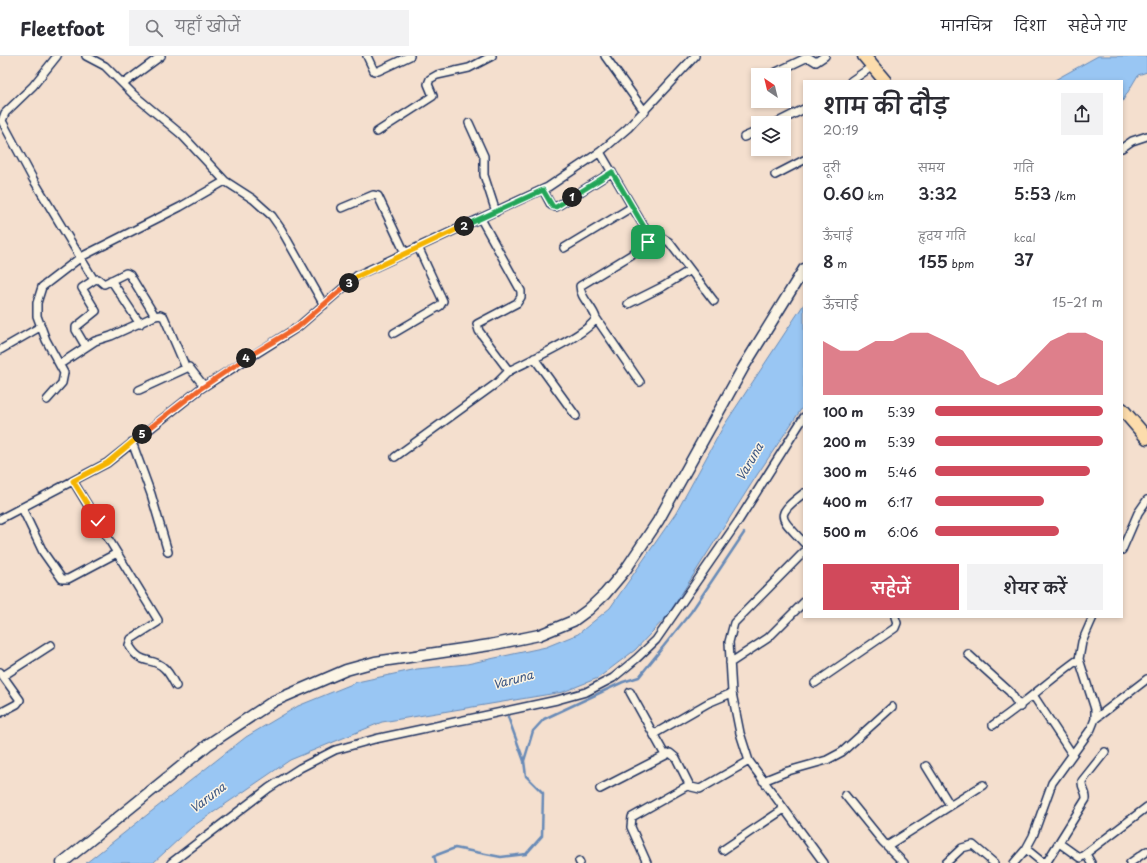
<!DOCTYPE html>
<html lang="hi">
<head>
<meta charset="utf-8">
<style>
	body { margin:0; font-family:"Playpen Sans","Playpen Sans Deva",sans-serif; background:#f2f2f3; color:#2b2b33; height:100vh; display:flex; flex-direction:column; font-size:15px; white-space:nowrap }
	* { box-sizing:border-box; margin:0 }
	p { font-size:13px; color:#7c7c81 }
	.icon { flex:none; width:22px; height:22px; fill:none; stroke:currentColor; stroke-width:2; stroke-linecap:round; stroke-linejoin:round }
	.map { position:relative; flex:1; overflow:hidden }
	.drawer { position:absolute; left:803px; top:24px; width:320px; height:538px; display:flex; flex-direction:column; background:#fff; border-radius:0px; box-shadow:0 2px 6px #0003 }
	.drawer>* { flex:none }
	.needle { width:26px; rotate:325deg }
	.controls { position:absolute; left:751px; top:12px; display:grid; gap:8px }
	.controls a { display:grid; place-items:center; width:40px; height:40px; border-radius:0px; background:#fff; box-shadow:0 2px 6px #0003; font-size:20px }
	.pin { position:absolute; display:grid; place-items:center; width:34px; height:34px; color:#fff; margin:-17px; border-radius:8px; box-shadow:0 2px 6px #0006 }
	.km { position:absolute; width:20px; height:20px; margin:-10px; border-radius:50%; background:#222; color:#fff; font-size:11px; line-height:20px; text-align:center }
	.round { display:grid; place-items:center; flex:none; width:42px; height:42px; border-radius:0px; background:#f2f2f3 }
	.headline { display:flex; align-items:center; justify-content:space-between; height:68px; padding:0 20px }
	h1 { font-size:22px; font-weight:600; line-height:30px }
	.stats { display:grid; grid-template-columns:repeat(3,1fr); gap:6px; height:68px; padding:4px 20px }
	.stats div { display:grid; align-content:center }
	.stats b { font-size:17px; font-weight:600 }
	.stats small { font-size:11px; font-weight:400 }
	.stats p { font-size:11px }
	.chart { height:112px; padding:8px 20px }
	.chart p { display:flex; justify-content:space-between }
	.chart svg { width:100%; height:72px; margin-top:4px; fill:#d1495b; opacity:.7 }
	.action { display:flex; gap:8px; margin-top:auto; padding:8px 20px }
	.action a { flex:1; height:46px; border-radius:0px; background:#d1495b; color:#fff; font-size:16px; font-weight:600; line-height:46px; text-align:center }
	.action a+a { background:#f2f2f3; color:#2b2b33 }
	ul { padding:0 20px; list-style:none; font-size:13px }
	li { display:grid; grid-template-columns:64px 48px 1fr; align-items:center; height:30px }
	li i { height:10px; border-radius:5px; background:#d1495b }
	header { display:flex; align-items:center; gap:24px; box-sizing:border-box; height:56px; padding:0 20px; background:#fff; border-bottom:1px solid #e1e1e2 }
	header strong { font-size:19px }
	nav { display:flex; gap:22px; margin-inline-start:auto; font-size:14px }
	.search { width:280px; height:36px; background:#f2f2f3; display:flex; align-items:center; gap:10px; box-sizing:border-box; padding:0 14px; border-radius:0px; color:#7c7c81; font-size:15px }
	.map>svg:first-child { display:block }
	.water { fill:#99c6f3; stroke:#678ab7 }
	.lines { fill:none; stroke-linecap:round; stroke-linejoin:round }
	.stream { stroke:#678ab7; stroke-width:2.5 }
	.street-casing { stroke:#1b2f5e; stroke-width:10 }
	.secondary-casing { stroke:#1b2f5e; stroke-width:13 }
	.highway-casing { stroke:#1b2f5e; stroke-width:15 }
	.street { stroke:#fcf5e5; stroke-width:7 }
	.secondary { stroke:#fcf5e5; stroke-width:10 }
	.highway { stroke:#fcdcac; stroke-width:12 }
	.split-1-casing { stroke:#fff; stroke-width:8 }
	.split-2-casing { stroke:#fff; stroke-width:8 }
	.split-3-casing { stroke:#fff; stroke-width:8 }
	.split-4-casing { stroke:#fff; stroke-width:8 }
	.split-5-casing { stroke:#fff; stroke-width:8 }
	.split-6-casing { stroke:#fff; stroke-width:8 }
	.split-1 { stroke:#22a559; stroke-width:5 }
	.split-2 { stroke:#22a559; stroke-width:5 }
	.split-3 { stroke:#f5b400; stroke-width:5 }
	.split-4 { stroke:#f0652b; stroke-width:5 }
	.split-5 { stroke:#f0652b; stroke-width:5 }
	.split-6 { stroke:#f5b400; stroke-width:5 }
	.labels { text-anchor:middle; stroke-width:3; stroke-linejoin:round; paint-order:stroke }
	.water-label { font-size:12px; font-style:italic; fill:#3a5583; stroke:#fcf5e5 }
</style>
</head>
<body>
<header>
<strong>Fleetfoot</strong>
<div class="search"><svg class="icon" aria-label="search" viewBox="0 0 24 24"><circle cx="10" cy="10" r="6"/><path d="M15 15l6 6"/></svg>यहाँ खोजें</div>
<nav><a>मानचित्र</a><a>दिशा</a><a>सहेजे गए</a></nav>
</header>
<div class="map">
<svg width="1147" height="807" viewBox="0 0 1147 807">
	<rect width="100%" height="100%" fill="#f4dfce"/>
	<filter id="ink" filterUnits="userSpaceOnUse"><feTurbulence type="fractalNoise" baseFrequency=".025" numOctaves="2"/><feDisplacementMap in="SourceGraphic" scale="8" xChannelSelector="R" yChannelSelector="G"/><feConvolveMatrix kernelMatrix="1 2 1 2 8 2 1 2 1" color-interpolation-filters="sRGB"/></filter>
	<g filter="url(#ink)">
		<path class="water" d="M1098 0H1147V16L1138 19 1122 46V25H1053Z
			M804 248V349L757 419 668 559 635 594 598 622 563 636 382 666 290 704 192 771 153 807H86L246 681 298 650 357 626 417 613 467 608 546 591 578 578 610 552 676 457 723 371Z"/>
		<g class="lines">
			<path class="stream" d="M524 705 533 675 544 663 623 626 639 621 691 556 744 477
				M436 807 434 800 455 792 501 801 526 798 542 780 543 737 526 720 524 705 508 661"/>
			<g class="street-casing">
				<path id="street" d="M57 0 33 30 5 57 2 65 33 123 94 224
					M86 0 105 10 134 39 182 79 225 125 253 143 272 160 281 173 324 249
					M367 0 374 15H378L410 0
					M605 0 645 56
					M770 19 808 1 816 6 825 0
					M851 25 867 14
					M123 28 161 0
					M469 67 484 100V119L496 156
					M776 67 804 53
					M377 76 433 40 428 28 430 23 437 19 469 12 492 0
					M744 81 758 75
					M1122 92 1132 85 1147 80
					M775 119 804 104
					M543 134 551 149 556 151 612 116
					M342 152 373 139 378 140 405 197
					M650 181H661L669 186 714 245
					M564 192 632 151
					M111 224 140 268
					M628 248 664 230 690 214
					M155 260 160 259 164 261 186 312
					M596 262 640 326
					M394 277 440 250 443 245 418 191
					M0 294 40 271
					M534 302 576 360
					M60 308 95 285 111 280 155 260 130 219 126 217 104 228 98 223 94 224 82 232 96 255 76 271V274L86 291
					M509 315C526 306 589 278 596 262 593 251 580 242 580 230L631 199 649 183 650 181 600 96
					M139 334 189 311 204 330
					M47 344 62 327 64 317 46 284 37 260V247L42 231 81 201 180 151 225 125
					M132 386 151 438 168 496
					M395 401 497 327 509 315 479 275 477 268 517 247 521 241V235L481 163
					M73 425 158 564V566L131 583 129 589C141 611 152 600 164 612 169 616 173 625 176 630
					M804 437C773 461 780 460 804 487
					M22 452 43 496 62 523H68L117 497
					M0 463 107 407 200 333 298 271 358 219 548 131 600 96 628 72 695 0
					M1122 494 1138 457 1147 444
					M804 496 734 567 729 586 732 637 740 677 749 705 824 807
					M968 598 1010 636 1020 651
					M730 607 768 582 804 546
					M0 616 20 644 17 648 0 657
					M3 620 51 589
					M815 627 895 572 897 567 895 561
					M630 636 665 699
					M1033 639 1072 698
					M1095 663 1147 623
					M993 669C1023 649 1049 624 1079 603
					M654 678 708 647 732 637
					M926 710 950 749
					M763 725 788 715 827 704 842 696 892 651
					M600 733 670 697 676 702 690 730
					M845 739 883 786 904 807
					M1059 787 1080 802 1147 751
					M887 790 983 729
					M1026 793 1042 806 1048 804 1086 743C1087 736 1081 732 1082 725L1105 696
					M723 794 784 753
					M1086 798 1091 807
					M579 805 580 807
					M171 807 269 732 300 712 335 694 375 683 557 644 586 636 613 622 636 603 656 584 739 464 804 361
					M647 807 631 771 632 761 687 730 700 733 749 705
					M946 807 962 792 973 789 994 807
					M1014 807 1026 793 1033 780 1052 727 1091 673 1095 663V653L1079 603 1082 586 1093 561
					M1130 807 1147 795"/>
			</g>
			<g class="secondary-casing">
				<path id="secondary" d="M62 807 209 688 274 645 346 614 375 606 490 589 539 579 573 565 588 554 605 538 626 513 658 465 743 312 804 213"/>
			</g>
			<g class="highway-casing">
				<path id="highway" d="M864 0 885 25
					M1122 353 1147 382"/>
			</g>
			<use href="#street" class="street"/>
			<use href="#secondary" class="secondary"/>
			<use href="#highway" class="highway"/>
		</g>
	</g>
	<g class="lines" filter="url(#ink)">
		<g class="split-1-casing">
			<path id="split-1" d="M572 141 612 116 650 181 648 186"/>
		</g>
		<g class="split-2-casing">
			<path id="split-2" d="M464 170 543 134 553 151H556L572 141"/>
		</g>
		<g class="split-3-casing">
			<path id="split-3" d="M349 227 358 220 464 170"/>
		</g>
		<g class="split-4-casing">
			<path id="split-4" d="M246 302 298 271 349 227"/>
		</g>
		<g class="split-5-casing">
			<path id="split-5" d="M142 378 200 333 246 302"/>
		</g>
		<g class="split-6-casing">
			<path id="split-6" d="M98 465 73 425 107 407 142 378"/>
		</g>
		<use href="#split-1" class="split-1"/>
		<use href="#split-2" class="split-2"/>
		<use href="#split-3" class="split-3"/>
		<use href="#split-4" class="split-4"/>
		<use href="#split-5" class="split-5"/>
		<use href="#split-6" class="split-6"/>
	</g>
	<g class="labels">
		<g class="water-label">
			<text transform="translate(750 406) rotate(-60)" y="4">Varuna</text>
			<text transform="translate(513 624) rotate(-15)" y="4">Varuna</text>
			<text transform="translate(208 742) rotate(-37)" y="4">Varuna</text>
		</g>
	</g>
</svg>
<div class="controls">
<a><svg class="needle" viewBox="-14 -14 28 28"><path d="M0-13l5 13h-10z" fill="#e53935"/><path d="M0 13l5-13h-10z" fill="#7c7c81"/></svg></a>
<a><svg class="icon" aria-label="layers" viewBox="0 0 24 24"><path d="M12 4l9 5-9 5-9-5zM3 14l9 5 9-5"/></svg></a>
</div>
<div class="pin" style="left:648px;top:186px;background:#1e9e55"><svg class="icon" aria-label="arrive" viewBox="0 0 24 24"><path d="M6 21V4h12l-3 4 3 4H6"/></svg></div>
<div class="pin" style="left:98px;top:465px;background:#d93025"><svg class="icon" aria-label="check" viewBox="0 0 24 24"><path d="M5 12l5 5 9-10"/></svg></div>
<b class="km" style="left:572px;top:141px">1</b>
<b class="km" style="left:464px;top:170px">2</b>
<b class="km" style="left:349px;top:227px">3</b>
<b class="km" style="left:246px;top:302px">4</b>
<b class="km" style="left:142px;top:378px">5</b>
<section class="drawer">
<div class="headline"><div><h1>शाम की दौड़</h1><p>20:19</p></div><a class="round"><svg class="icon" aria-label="share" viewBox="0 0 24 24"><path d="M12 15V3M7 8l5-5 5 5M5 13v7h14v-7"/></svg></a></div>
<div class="stats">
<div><p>दूरी</p><b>0.60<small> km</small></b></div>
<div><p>समय</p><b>3:32</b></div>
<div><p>गति</p><b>5:53<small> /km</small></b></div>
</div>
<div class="stats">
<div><p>ऊँचाई</p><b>8<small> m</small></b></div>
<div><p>हृदय गति</p><b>155<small> bpm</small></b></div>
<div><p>kcal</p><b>37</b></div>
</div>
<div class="chart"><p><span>ऊँचाई</span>15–21 m</p>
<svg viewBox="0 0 160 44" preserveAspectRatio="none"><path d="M0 44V11L10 17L20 17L30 11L40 11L50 6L60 6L70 11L80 17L90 33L100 38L110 33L120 22L130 11L140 6L150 6L160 11V44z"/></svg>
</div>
<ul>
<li><b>100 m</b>5:39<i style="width:100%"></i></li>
<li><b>200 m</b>5:39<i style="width:100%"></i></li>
<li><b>300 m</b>5:46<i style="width:92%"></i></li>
<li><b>400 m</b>6:17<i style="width:65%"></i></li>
<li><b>500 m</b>6:06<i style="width:74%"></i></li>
</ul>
<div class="action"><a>सहेजें</a><a>शेयर करें</a></div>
</section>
</div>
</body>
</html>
